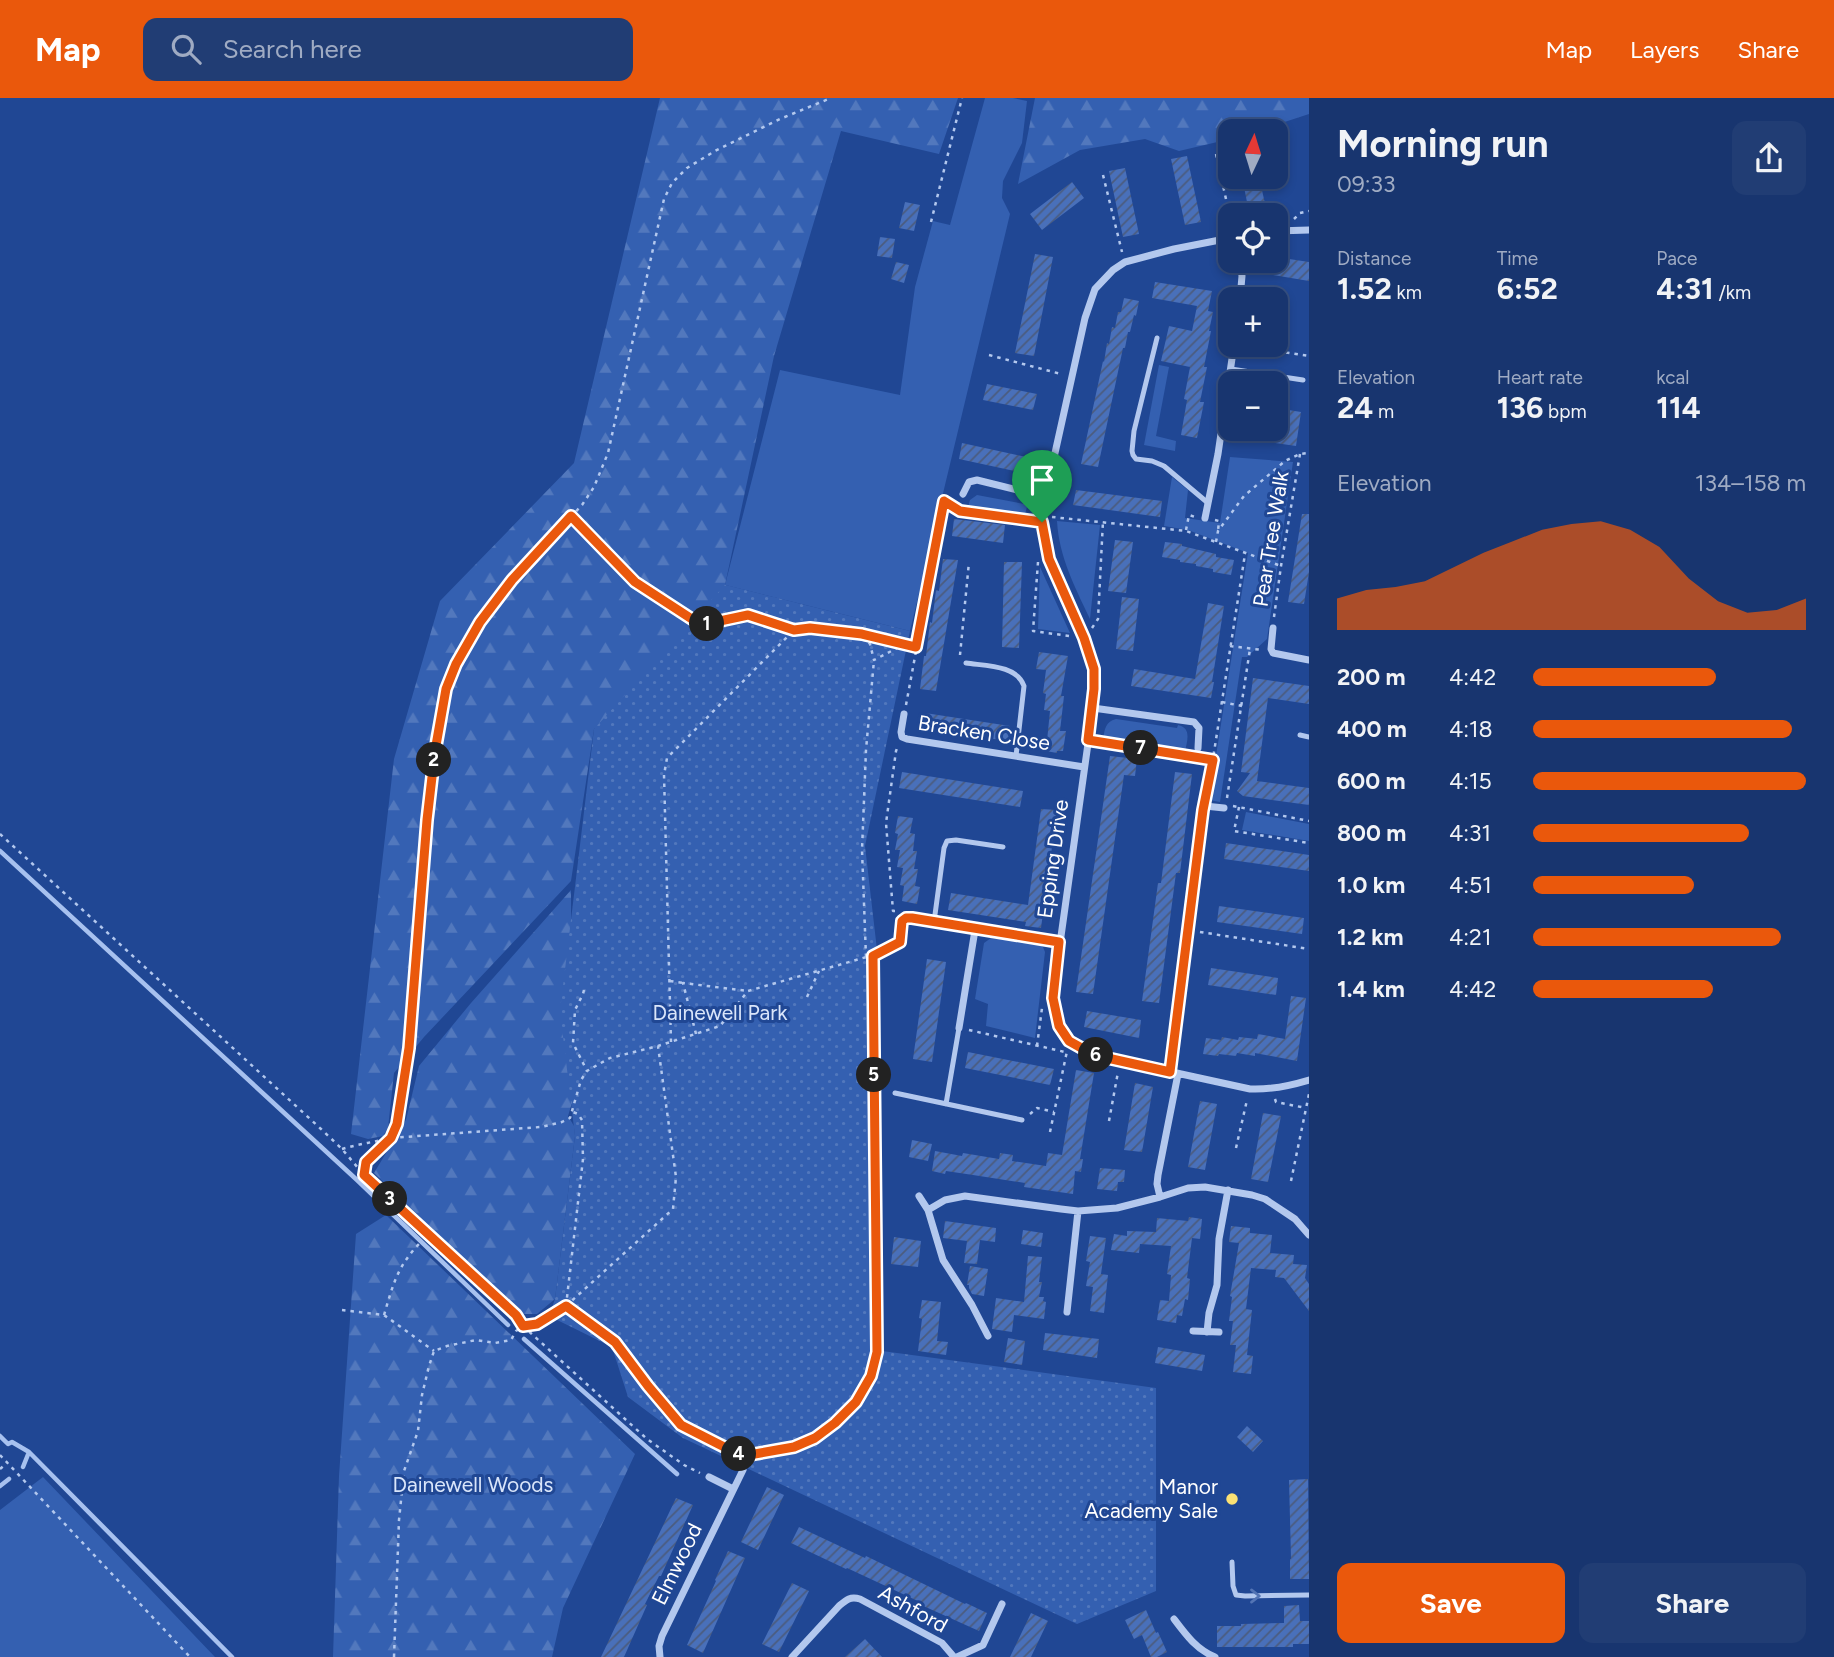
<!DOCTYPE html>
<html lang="en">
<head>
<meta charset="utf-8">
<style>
	body { margin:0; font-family:Figtree,sans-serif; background:#213d74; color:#f1f3f6; height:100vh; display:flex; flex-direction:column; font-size:26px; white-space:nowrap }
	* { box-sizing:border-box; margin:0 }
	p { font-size:23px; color:#9fabc3 }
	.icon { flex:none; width:38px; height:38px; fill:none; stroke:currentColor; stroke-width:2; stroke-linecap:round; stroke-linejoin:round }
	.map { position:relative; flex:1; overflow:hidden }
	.details { display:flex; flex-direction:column; background:#18356f; width:525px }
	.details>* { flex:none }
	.needle { width:46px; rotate:4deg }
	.buttons { position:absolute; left:1218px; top:21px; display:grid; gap:14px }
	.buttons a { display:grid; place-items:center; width:70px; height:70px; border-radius:14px; background:#18356f; box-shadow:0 4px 10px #0003,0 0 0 2px #365082; font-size:35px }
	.pin { position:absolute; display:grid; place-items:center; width:60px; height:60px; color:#fff; margin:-72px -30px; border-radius:50% 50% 50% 0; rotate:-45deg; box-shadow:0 0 7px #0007 }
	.pin .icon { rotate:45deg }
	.km { position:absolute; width:35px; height:35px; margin:-18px; border-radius:50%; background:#222; color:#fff; font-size:19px; line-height:35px; text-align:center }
	.round { display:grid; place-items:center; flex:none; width:74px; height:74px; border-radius:14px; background:#213d74 }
	.head { display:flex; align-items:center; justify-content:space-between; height:119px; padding:0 28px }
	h1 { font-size:38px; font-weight:700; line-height:52px }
	.figures { display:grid; grid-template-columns:repeat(3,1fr); gap:10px; height:119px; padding:7px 28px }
	.figures div { display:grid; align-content:center }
	.figures b { font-size:30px; font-weight:700 }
	.figures small { font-size:19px; font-weight:400 }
	.figures p { font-size:19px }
	.chart { height:196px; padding:14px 28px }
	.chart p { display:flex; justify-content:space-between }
	.chart svg { width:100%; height:126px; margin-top:7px; fill:#ea580c; opacity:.7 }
	.action { display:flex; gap:14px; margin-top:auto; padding:14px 28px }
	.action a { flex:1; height:80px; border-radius:14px; background:#ea580c; color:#fff; font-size:28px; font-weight:700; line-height:80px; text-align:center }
	.action a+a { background:#213d74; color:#f1f3f6 }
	ul { padding:0 28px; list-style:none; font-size:23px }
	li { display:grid; grid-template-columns:112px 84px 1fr; align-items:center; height:52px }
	li i { height:18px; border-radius:9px; background:#ea580c }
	header { display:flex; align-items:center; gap:42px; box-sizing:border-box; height:98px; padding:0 35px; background:#ea580c; color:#fff }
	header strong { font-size:33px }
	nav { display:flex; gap:38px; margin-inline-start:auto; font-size:24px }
	.search { width:490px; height:63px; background:#213d74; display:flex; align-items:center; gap:18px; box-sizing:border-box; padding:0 24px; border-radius:14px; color:#9fabc3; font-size:26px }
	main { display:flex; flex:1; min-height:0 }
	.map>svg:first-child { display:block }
	.grass { fill:#3460b1 }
	.forest { fill:url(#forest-firs) }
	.park { fill:url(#park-dots) }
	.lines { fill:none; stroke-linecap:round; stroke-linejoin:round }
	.stream { stroke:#a7c1ef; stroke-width:4.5 }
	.building { fill:url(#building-hatch) }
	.path { stroke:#b3c8ee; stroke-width:2.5; stroke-dasharray:3.5 5; stroke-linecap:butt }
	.service { stroke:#b3c8ee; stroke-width:5 }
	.minor { stroke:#b3c8ee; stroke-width:7 }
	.oneway { stroke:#5374b4 }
	.route-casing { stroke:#fff; stroke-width:14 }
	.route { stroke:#ea580c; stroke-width:9 }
	.poi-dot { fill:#fbe174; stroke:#204794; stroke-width:2.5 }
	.labels { text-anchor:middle; stroke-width:6; stroke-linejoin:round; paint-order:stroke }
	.street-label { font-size:21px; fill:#fff; stroke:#204794 }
	.park-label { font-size:21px; fill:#d9e5fa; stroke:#204794 }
	.poi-label { font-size:21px; fill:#fff; stroke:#204794; text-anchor:end }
</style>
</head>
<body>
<header>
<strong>Map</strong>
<div class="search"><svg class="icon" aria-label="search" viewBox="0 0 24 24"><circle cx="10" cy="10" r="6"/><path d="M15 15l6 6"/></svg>Search here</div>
<nav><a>Map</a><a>Layers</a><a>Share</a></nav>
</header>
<main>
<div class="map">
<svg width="1309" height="1559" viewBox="0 0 1309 1559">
	<defs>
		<pattern id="forest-firs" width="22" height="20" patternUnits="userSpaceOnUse" patternTransform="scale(1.75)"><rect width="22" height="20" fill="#3460b1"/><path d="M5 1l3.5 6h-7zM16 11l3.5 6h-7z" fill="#5278bd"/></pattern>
		<pattern id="park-dots" width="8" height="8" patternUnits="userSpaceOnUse" patternTransform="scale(1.75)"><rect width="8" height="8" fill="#3460b1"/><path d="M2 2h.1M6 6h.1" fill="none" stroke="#5278bd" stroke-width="1.8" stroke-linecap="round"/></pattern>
		<pattern id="building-hatch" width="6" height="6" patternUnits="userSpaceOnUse" patternTransform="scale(1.75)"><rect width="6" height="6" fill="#4970ba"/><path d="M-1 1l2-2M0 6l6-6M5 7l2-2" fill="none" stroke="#4b5c7e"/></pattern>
	</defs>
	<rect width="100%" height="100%" fill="#204794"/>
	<path class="grass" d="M985 0H1013L1027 3 1022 45 1003 83 1002 100 1010 116 910 533 725 487 780 272 900 297 915 189 933 123 950 127Z
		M1159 267 1169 269 1156 338 1176 343 1175 353 1144 347Z
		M1230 359 1293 364 1267 541 1247 559H1242L1220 704 1209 702 1248 455 1188 432 1164 428 1172 379 1188 392 1185 420 1220 425Z
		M977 397 1024 406 1027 409 1024 420 967 412 970 402Z
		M1057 423 1100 427 1090 521C1075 489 1059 459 1057 423Z
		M1040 469 1070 535 1038 531Z
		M1116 621 1177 630 1178 627C1192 630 1187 643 1185 654L1103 641C1105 631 1105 624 1116 621Z
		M1246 714 1309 726V743L1242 732Z
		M991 840 1037 846 1043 849 1045 854 1035 940 986 928 988 906 975 901 984 845Z
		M43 1379 215 1559H0V1412Z"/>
	<path class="forest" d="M660 0H958L939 56 841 33 774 258 725 487 796 505 594 631 571 783 424 939 394 975 388 1030 383 1038 368 1041 351 1036 394 661 440 503 574 365Z
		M1035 0H1309V16L1257 33H1230V41L1179 53 1145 41 1080 52 1018 86Z
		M571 792V890L577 988 568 1018 574 1028 575 1038 555 1201 537 1216H522L374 1075 406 1022 419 968 471 905Z
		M386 1117 635 1356 563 1510 552 1559H333L339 1378 356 1136Z"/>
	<path class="park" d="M725 487 910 533 865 748 880 878 878 1082 882 1253 1156 1290V1493L1077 1526 683 1340 628 1299 612 1249 549 1218 555 1201 575 1038 560 913 594 631Z"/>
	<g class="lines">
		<path class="stream" d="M0 753 357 1082 508 1227
			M524 1241 677 1376
			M0 1338 8 1346 12 1344 29 1354 232 1559
			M23 1369 29 1354
			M0 1388 9 1381"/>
	</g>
	<path class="building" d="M1187 58 1201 124 1185 127 1171 61Z
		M1125 70 1139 136 1123 139 1109 73Z
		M1242 79H1259L1266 110 1249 114Z
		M1072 84 1084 100 1042 132 1030 116Z
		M905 104 920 107 914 133 899 130Z
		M880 139 895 141 892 160 877 158Z
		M1035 156 1053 159 1034 258 1015 255Z
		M1276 159 1309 164V183L1267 176 1269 163H1276Z
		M896 164 909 167 904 185 891 181Z
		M1155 184 1212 193 1208 213 1213 214 1209 233H1211L1204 269H1207L1200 304H1204L1197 340 1181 337 1187 302 1184 301 1190 269 1161 263 1169 228 1192 233 1197 208 1152 200Z
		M1124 200 1139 203 1136 218 1134 217 1130 234H1128L1125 250H1123L1098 369 1081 366 1103 263 1104 264 1107 245 1109 246 1112 229 1115 230 1118 214H1121Z
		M987 286 1037 296 1033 312 983 302Z
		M1276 310 1301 314 1296 348 1228 338 1229 331H1276Z
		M962 345 1031 360 1028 376 959 361Z
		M1076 392 1162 403 1160 419 1073 407Z
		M1302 416H1309V474L1304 506 1288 504Z
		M954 421 1005 427 1003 445 952 438Z
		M1115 442 1133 444 1126 495 1108 493Z
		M1165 444 1182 446V448L1216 456V459L1234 462 1231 477 1213 474V471L1196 468V466L1180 464V462L1162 459Z
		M943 461 958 462 936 593 920 591 924 558H926L930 524 932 525 936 492 939 493Z
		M1004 464H1022L1019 550 1002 549Z
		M1122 499 1139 501 1133 553 1116 551Z
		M1208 505 1224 508 1212 584H1214L1211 600 1131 588 1134 571 1195 581Z
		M1039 554 1068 558 1061 598H1064L1060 633H1066L1063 653H1057V655L1046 653 1050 613 1044 612 1046 596 1043 595 1046 572 1036 571Z
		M1253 580 1309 588V606L1268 600 1257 683 1309 690V707L1243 698 1237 693 1250 675 1241 674Z
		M925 615 1010 628 1008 643 922 631Z
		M1110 658 1137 661 1135 678 1124 677 1093 896 1076 894Z
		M902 674 1023 693 1020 709 899 690Z
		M1175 674 1192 676 1180 775H1176L1159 905 1142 903 1158 785H1161Z
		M1041 711 1057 712 1041 830 1025 828 1026 824 948 812 951 795 1028 807Z
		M898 718 913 720 910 735 915 736 913 753H917L914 771H918L915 788 920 789 917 806 902 803 904 788 900 787 903 770 897 769 900 752H895L898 736 895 735Z
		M1226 745 1309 757V773L1224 761Z
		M1219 808 1304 820 1302 836 1217 824Z
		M927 861 946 864 932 964 913 961Z
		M1211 870 1278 880 1276 897 1208 887Z
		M1291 898 1306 900 1297 963 1255 955V958L1237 955 1236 958 1219 956 1218 958 1203 956 1206 940 1221 942 1222 939 1238 942 1239 939 1257 941 1258 936 1285 941Z
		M1087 913 1141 922 1139 940 1084 929Z
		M968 954 1054 971 1050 987 965 970Z
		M1076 972 1094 975 1080 1061H1083L1081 1074 1075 1073 1073 1096 1024 1089 1025 1085 973 1077 946 1073 945 1076 932 1073 935 1053 962 1058 963 1055 999 1061 1000 1055 1013 1057 1012 1063 1046 1068 1048 1055 1062 1057Z
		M1135 985 1153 989 1142 1054 1124 1052Z
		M1200 1003 1217 1006 1205 1072 1188 1069Z
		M1263 1015 1281 1018 1268 1084 1251 1081Z
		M912 1042 932 1046 928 1063 909 1059Z
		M1100 1070 1125 1072 1124 1084H1118L1117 1093 1097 1091Z
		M1189 1119 1202 1121 1200 1141 1192 1140 1187 1180 1190 1181 1188 1202 1185 1201 1182 1218 1177 1217 1176 1225 1157 1222 1160 1202 1169 1203 1171 1177 1167 1176 1171 1148 1140 1146 1139 1155 1111 1152 1114 1136 1127 1138V1133L1156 1134 1157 1120 1188 1123Z
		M945 1123 996 1130 995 1144 980 1142 977 1166 964 1165 967 1143 943 1140Z
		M1231 1128 1250 1130V1135L1272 1137 1270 1155 1294 1157 1293 1166 1307 1167 1305 1180 1309 1186V1213L1284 1180 1275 1179 1276 1172 1251 1170 1246 1211 1252 1212 1247 1257 1253 1258 1251 1276 1233 1274 1236 1247H1230L1233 1223H1229L1232 1199 1230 1198 1239 1145 1229 1144Z
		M1023 1132 1043 1135 1041 1149 1021 1146Z
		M1090 1138 1106 1140 1101 1176 1108 1177 1104 1215 1090 1213 1093 1189 1086 1188 1090 1164 1086 1163Z
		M894 1139 921 1143 918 1169 891 1166Z
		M1028 1158 1042 1159 1039 1184H1042L1039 1199H1044L1043 1203 1046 1204 1044 1221 1014 1217 1012 1234 992 1231 996 1200 1024 1204Z
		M970 1168 988 1171 984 1198 972 1196 969 1190V1187H967Z
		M922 1202 941 1204 937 1243 948 1244 946 1257 918 1253 922 1221 919 1220Z
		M1045 1235 1099 1241 1097 1260 1043 1252Z
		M1008 1240 1025 1243 1022 1267 1004 1264Z
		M1158 1249 1205 1257 1202 1273 1155 1265Z
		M1247 1328 1263 1343 1253 1354 1237 1339Z
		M1308 1381 1309 1481H1290V1461H1291L1289 1382Z
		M767 1389 784 1397 758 1452 741 1444Z
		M676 1400 693 1407 661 1478H659L645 1506 647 1507 624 1559H601Z
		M799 1429 865 1460 866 1458 965 1506 966 1505 987 1515 979 1533 919 1506 920 1504 847 1470 846 1471 791 1445Z
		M728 1453 745 1460 703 1555 687 1547 716 1483 715 1482Z
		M792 1485 809 1493 779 1554 762 1546Z
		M1299 1507 1300 1523H1309V1546H1293V1549H1217V1528H1241V1526L1284 1525V1508Z
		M1146 1512 1156 1535 1158 1534 1167 1554 1157 1559H1151L1142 1537 1134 1541 1125 1522Z
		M1031 1515 1048 1523 1031 1559H1010Z
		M865 1541 882 1559H845Z"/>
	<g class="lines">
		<path class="path" d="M1216 56 1230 119
			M1103 77 1122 154
			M1294 121 1300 115 1309 113
			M931 124 962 0
			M1244 248 1309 258
			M989 257 1061 276
			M571 418 635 484 701 527 748 517 793 531
			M1052 419 1186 433 1281 468
			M1215 422 1219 423 1218 433
			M1186 432 1189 417 1195 419
			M1216 444 1218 433 1244 398 1285 363 1300 356 1309 355
			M1038 464 1033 533 1069 538
			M1274 519 1281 468 1300 356
			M1092 530 1098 521 1103 423
			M862 536 916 549
			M1230 548 1262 552
			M960 557 969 464
			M1222 604 1242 608
			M906 607 944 403 960 413 1031 422
			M1099 643 1189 658
			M1207 699 1245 456
			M1227 700 1250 551
			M1233 708 1309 723
			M1239 709 1234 733 1309 745
			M0 736 321 1031 342 1051 364 1077
			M895 813H893L886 725 896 653 898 648
			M1200 834 1309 851
			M866 859 862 752 866 652 874 562
			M670 883 683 885
			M584 892 583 896 575 912 573 945 587 973
			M807 899 819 873
			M969 932 1065 954
			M696 936 683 885 748 893
			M671 944 664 677 667 660 794 532 810 530 862 536 870 546 874 562 905 546
			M1037 948 1042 910
			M1275 1001 1276 1004 1306 1010
			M1030 1016 1037 1010 1054 1014
			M1109 1023 1118 974
			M1050 1034 1067 953
			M1236 1050 1247 1002
			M342 1051C359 1046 374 1044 391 1040L541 1029 562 1024 570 1020 581 982 587 973 599 966 610 960 658 948 720 928 748 893 877 856 891 849
			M1291 1083 1309 996
			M566 1208 673 1111 676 1079 658 948
			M566 1208 583 1061 582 1022 578 1016 573 1014
			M342 1212 384 1217 434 1253
			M384 1217C393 1187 397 1169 419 1146
			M523 1228 647 1341 684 1367 700 1375
			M524 1228 537 1226 566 1208 615 1244 647 1288 681 1327 738 1356 749 1358 794 1349 815 1340 835 1325 856 1304 871 1278 877 1254 873 857
			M0 1357 190 1559
			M0 1371 7 1365
			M394 1559 399 1422 404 1373 418 1333 422 1297 429 1268 434 1253 447 1248 476 1242 495 1245 511 1242 516 1233 523 1228 516 1217 364 1077 366 1064 391 1040 397 1026 409 949 427 721 435 653 446 591 456 566 480 524 512 482 582 407 594 389 608 355 664 101 672 85 687 70 715 53 780 21 831 0"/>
		<path class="service" d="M1157 240 1134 333 1132 353 1133 357 1136 361 1152 363 1164 368 1208 405
			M1231 271 1303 282
			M966 565C985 568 1017 567 1024 588L1016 658
			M1300 637 1309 639
			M934 824 944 750 947 743 956 742 1003 749
			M895 995 1022 1022
			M946 1006 959 930
			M1232 1464 1233 1488 1236 1497 1245 1498 1309 1497"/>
		<path class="minor" d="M1276 133 1309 132
			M1230 140 1174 151 1125 164 1113 172 1095 191 1085 220 1041 418 1049 461 1091 559 1095 582 1093 610 1055 881 1053 900 1059 927 1069 943 1094 957 1250 991C1271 992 1289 988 1309 982
			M1240 163 1242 178 1240 201
			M963 396 969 384 977 382 1046 399
			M1205 420 1218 356 1234 247
			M1273 530 1271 551 1273 555 1309 562
			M1093 610 1194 624 1199 630 1198 650
			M904 616 901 634 902 639 907 641 1084 669
			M900 844 902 823 906 820H912L975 832 1059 844
			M959 930 975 832
			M1170 974 1203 712 1205 708 1224 710
			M919 1098 928 1112 943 1162 972 1207 988 1238
			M1160 1099 1157 1086 1158 1077 1178 976
			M928 1112 945 1102 965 1098 1061 1111 1078 1113 1117 1110 1160 1099 1188 1090 1205 1089 1252 1097 1265 1101 1295 1121 1309 1137
			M1067 1214 1078 1113
			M1193 1233 1219 1234
			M1207 1234 1209 1215 1217 1187 1219 1141 1228 1092
			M709 1379 733 1391
			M1174 1521C1186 1537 1197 1552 1215 1559
			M660 1559 659 1548 662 1538 743 1372
			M792 1559 839 1508C846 1502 850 1498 860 1501L942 1545 954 1559
			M957 1559 983 1547 1002 1506"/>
	</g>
	<defs><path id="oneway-chevron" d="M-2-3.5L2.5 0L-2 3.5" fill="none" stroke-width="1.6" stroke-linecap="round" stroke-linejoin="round" transform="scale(1.75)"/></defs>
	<use class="oneway" href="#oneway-chevron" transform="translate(1255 1498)"/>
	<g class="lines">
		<g class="route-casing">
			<path id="route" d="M944 403 960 413 1042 424 1049 461 1084 540 1094 571V591L1088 642 1213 662 1203 712 1170 974 1094 957 1069 943 1059 928 1053 900 1059 844 912 820H906L902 823 900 844 873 858 877 1254 871 1278 856 1304 835 1325 815 1340 794 1349 749 1357 738 1356 681 1327 648 1288 615 1244 566 1208 537 1226 523 1228 516 1217 364 1077 366 1064 391 1040 397 1026 409 950 427 722 435 653 446 591 456 566 480 524 512 482 571 418 635 484 701 527 748 517 794 532 810 530 862 536 916 549Z"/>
		</g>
		<use href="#route" class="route"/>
	</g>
	<circle class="poi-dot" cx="1232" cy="1401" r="7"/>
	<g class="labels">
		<g class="street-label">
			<text transform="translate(1271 441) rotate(-81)" y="7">Pear Tree Walk</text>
			<text transform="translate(984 635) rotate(9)" y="7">Bracken Close</text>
			<text transform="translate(1053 761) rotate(-82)" y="7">Epping Drive</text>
			<text transform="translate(677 1466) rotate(-64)" y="7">Elmwood</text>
			<text transform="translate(913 1511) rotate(29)" y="7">Ashford</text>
		</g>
		<g class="park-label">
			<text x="720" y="922">Dainewell Park</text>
			<text x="473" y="1394">Dainewell Woods</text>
		</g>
		<g class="poi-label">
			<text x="1218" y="1396">Manor<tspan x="1218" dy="24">Academy Sale</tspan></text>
		</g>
	</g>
</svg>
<div class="buttons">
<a><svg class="needle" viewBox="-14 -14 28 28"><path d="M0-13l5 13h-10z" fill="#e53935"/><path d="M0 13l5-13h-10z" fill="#9fabc3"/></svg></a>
<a><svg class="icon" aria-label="locate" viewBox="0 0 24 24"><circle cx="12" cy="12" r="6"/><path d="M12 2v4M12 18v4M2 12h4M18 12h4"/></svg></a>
<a>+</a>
<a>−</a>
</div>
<div class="pin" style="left:1042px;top:424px;background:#1e9e55"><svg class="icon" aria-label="arrive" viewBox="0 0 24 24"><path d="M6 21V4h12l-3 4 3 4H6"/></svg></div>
<b class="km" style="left:707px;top:526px">1</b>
<b class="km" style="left:434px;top:662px">2</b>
<b class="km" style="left:390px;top:1101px">3</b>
<b class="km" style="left:739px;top:1356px">4</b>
<b class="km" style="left:874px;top:977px">5</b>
<b class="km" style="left:1096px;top:957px">6</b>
<b class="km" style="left:1141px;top:650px">7</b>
</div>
<section class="details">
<div class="head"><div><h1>Morning run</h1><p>09:33</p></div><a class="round"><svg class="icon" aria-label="share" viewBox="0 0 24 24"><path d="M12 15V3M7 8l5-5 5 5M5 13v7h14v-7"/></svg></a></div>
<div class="figures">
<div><p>Distance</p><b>1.52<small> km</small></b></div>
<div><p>Time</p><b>6:52</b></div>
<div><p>Pace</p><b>4:31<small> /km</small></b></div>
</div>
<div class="figures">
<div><p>Elevation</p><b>24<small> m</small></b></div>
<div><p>Heart rate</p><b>136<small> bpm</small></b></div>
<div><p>kcal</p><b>114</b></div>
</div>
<div class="chart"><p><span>Elevation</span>134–158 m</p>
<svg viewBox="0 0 160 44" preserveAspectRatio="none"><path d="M0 44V33L10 30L20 29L30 27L40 22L50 17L60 13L70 9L80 7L90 6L100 9L110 15L120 26L130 34L140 38L150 37L160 33V44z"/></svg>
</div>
<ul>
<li><b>200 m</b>4:42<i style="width:67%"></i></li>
<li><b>400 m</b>4:18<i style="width:95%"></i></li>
<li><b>600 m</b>4:15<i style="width:100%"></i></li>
<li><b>800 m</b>4:31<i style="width:79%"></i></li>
<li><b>1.0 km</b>4:51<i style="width:59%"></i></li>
<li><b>1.2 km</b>4:21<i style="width:91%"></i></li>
<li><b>1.4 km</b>4:42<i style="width:66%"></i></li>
</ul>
<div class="action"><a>Save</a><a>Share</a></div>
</section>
</main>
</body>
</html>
